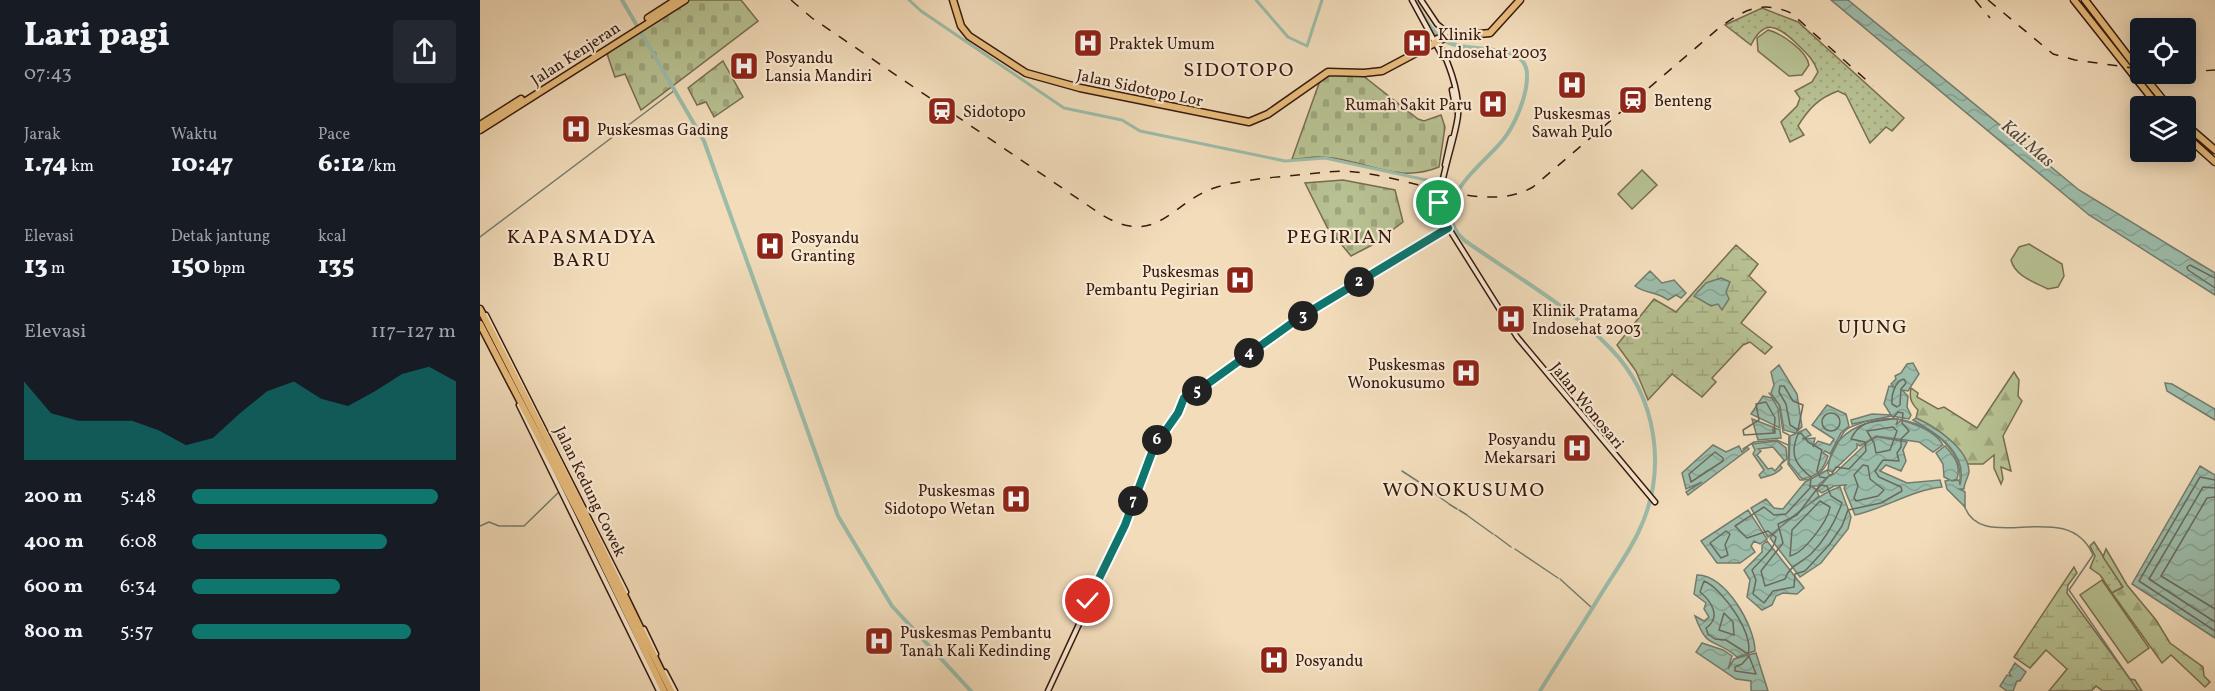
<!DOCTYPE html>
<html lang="id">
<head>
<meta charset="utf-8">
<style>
	body { margin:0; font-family:Vollkorn,serif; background:#242831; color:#f1f3f6; height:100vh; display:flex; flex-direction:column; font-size:22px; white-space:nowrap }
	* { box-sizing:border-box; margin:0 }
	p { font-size:20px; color:#9ea1a6 }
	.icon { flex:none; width:33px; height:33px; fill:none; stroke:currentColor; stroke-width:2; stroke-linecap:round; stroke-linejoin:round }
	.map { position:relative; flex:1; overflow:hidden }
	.details { display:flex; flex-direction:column; background:#171b24; width:480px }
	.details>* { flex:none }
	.tools { position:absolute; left:1650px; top:18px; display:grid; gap:12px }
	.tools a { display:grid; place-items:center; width:66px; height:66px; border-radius:6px; background:#171b24; box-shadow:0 3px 15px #0003; font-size:30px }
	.pin { position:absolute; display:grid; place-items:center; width:51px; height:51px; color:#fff; margin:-26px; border:3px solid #fff; border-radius:50%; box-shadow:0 2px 6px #0007 }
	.km { position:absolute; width:30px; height:30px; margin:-15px; border-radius:50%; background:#222; color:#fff; font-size:16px; line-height:30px; text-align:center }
	.round { display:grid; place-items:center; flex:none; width:63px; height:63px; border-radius:6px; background:#242831 }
	.headline { display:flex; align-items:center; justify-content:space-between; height:102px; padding:0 24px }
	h1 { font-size:33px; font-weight:800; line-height:45px }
	.figures { display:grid; grid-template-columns:repeat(3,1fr); gap:9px; height:102px; padding:6px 24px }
	.figures div { display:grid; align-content:center }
	.figures b { font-size:26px; font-weight:800 }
	.figures small { font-size:16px; font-weight:400 }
	.figures p { font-size:16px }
	.chart { height:168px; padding:12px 24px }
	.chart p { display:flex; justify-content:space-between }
	.chart svg { width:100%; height:108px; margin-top:6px; fill:#0f766e; opacity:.7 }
	ul { padding:0 24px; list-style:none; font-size:20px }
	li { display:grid; grid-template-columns:96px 72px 1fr; align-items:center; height:45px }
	li i { height:15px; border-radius:8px; background:#0f766e }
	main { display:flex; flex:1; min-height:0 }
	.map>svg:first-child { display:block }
	.green { fill:url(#green-dots); stroke:#776d50; stroke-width:1.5 }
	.forest { fill:url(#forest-firs); stroke:#776d50; stroke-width:1.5 }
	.wetland { fill:url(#wetland-marsh); stroke:#776d50; stroke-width:1.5 }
	.cemetery { fill:url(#cemetery-stones); stroke:#776d50; stroke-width:1.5 }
	.pitch { fill:#b7c192; stroke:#776d50; stroke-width:1.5 }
	.water { fill:url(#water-waves); stroke:#747b6c; stroke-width:1.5; fill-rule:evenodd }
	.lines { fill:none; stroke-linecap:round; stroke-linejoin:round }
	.shore { stroke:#6a6a5c; stroke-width:1.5 }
	.stream { stroke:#747b6c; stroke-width:1.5 }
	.canal { stroke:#9cbcaa; stroke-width:3 }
	.river { stroke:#9cbcaa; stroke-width:4 }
	.secondary-casing { stroke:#37190e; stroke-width:7 }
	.highway-casing { stroke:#37190e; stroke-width:9 }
	.secondary { stroke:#f7e8d2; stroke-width:4 }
	.highway { stroke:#e9be7d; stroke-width:6 }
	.rail { stroke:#37190e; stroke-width:1.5; stroke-dasharray:10 10; stroke-linecap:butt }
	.route-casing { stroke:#fff; stroke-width:12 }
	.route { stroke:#0f766e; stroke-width:8 }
	.labels { text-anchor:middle; stroke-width:4.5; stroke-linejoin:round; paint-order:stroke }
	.poi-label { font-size:16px; fill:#37190e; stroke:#f7e8d2; text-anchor:start }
	.street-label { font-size:16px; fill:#37190e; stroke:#f7e8d2 }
	.water-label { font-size:18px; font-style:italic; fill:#554a3d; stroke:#f7e8d2 }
	.quarter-label { font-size:20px; letter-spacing:1.5px; fill:#37190e; stroke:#f7e8d2 }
</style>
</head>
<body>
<main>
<section class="details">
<div class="headline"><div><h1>Lari pagi</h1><p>07:43</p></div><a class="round"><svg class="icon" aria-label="share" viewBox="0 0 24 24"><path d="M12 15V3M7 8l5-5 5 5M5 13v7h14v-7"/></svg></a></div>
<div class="figures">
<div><p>Jarak</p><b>1.74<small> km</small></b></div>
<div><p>Waktu</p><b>10:47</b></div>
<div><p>Pace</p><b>6:12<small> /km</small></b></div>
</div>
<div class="figures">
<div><p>Elevasi</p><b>13<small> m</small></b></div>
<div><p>Detak jantung</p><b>150<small> bpm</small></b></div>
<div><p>kcal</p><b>135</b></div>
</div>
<div class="chart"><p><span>Elevasi</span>117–127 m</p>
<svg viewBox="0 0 160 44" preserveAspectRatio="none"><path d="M0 44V12L10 25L20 28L30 28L40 28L50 32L60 38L70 35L80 25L90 16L100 12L110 19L120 22L130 16L140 9L150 6L160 12V44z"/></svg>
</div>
<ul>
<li><b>200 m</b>5:48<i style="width:93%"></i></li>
<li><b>400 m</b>6:08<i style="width:74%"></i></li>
<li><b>600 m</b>6:34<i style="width:56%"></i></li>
<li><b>800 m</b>5:57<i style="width:83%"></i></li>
</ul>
</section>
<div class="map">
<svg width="1735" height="691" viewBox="0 0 1735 691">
	<defs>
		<pattern id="green-dots" width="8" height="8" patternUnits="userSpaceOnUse" patternTransform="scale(1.5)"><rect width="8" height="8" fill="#b7c192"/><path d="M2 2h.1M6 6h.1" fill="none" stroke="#9ea57d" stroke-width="1.8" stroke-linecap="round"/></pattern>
		<pattern id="forest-firs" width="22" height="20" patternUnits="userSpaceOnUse" patternTransform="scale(1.5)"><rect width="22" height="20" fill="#b7c192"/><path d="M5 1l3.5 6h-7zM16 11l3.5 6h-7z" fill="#9ea57d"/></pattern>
		<pattern id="wetland-marsh" width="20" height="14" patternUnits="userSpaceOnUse" patternTransform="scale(1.5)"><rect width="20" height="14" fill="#b7c192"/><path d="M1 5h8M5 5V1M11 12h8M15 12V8" fill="none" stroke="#9ea57d"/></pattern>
		<pattern id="cemetery-stones" width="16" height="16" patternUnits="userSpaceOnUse" patternTransform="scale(1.5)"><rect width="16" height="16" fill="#b7c192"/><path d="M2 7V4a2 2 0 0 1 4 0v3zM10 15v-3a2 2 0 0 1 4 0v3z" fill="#9ea57d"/></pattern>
		<pattern id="water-waves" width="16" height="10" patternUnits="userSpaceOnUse" patternTransform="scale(1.5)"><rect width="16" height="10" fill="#9cbcaa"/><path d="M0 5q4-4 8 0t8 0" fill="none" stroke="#87a191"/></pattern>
	</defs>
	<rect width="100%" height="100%" fill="#f2dcba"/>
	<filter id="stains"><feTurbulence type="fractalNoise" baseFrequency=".00333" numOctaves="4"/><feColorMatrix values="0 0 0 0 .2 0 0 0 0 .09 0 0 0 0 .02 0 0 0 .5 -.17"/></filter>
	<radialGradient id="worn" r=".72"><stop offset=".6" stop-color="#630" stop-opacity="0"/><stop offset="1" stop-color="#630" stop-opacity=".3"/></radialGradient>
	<path class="green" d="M1282 8 1318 22 1424 118 1412 131 1406 127 1390 143 1366 95 1358 91C1339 98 1329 108 1318 126L1324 135 1310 142 1301 122 1317 106 1320 98 1315 91 1332 82 1338 72C1333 58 1326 53 1315 42 1297 25 1284 19 1271 45L1245 25Z
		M1614 542 1643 587 1632 593 1620 575 1610 568 1615 556 1610 546Z"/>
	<path class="forest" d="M1534 372 1539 380 1538 396 1542 401 1523 436 1531 471 1521 467 1523 479 1521 484 1514 468V455L1503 464H1486C1475 441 1459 429 1436 418L1438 410C1431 403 1429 398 1431 388L1438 393 1437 397 1458 409 1464 407 1497 428Z
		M1626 549 1647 585 1676 620 1690 643 1723 667 1724 676 1730 682 1725 687 1691 655 1682 663 1632 593 1643 587 1623 557Z"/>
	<path class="wetland" d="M1256 245 1278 264 1269 276 1286 292 1261 323 1292 347 1285 354 1270 342 1263 345 1232 378 1236 382 1222 397 1192 374 1168 400 1156 371 1137 345 1174 299 1196 312Z
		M1594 567 1597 573 1588 585 1587 593 1650 679 1655 680 1662 691H1623L1616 686 1611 691H1569L1587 669 1566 650 1550 668 1534 657Z"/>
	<path class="cemetery" d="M207 0H261L278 21 161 110 145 74 135 77 126 51Z
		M243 61 263 97 234 117 226 102 217 105 208 88Z
		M851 73 882 75 938 119 944 121 961 115 965 127 959 167C915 185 884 158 840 157 831 156 822 160 812 159L842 75Z
		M863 180 915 190 923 222 892 245 871 256 847 227 825 183Z"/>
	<path class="pitch" d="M1288 30C1301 33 1327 51 1329 65L1322 75 1309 76 1278 51 1277 38Z
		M1162 170 1177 185 1152 209 1138 194Z
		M1549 244 1582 264 1584 276 1578 287 1568 289C1554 282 1535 276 1531 260L1539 247Z
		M1622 580 1669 648 1648 663 1600 595Z"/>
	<path class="water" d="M1351 0H1368L1599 190 1735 273V295L1609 215Z
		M1170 271 1182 283 1194 280 1206 293 1201 298 1196 295 1188 300C1176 291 1166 294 1155 286Z
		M1241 278 1250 282 1246 292 1249 299 1242 310 1238 304 1231 306 1214 296 1226 283Z
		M1433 363 1439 374 1428 391 1422 390 1428 396 1427 407 1431 415 1429 419 1411 416 1372 424 1371 420 1392 414 1411 415 1404 404 1409 386 1414 387 1411 384 1416 379 1415 376 1421 373 1427 364Z
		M1299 365 1317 394 1322 427 1315 433 1304 430 1300 406 1291 393 1294 385 1291 372Z
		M1685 383 1692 384 1735 409V420L1687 391Z
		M1283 396 1292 398 1298 408 1300 428 1271 414Z
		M1347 405 1366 414 1369 426 1361 433 1350 454 1345 451 1343 453 1348 456C1343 471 1337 476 1322 479L1309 463 1310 436 1326 429 1331 435 1322 439 1335 438 1333 447 1338 441 1350 445 1354 439 1332 425Z
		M1436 418C1454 426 1488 448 1489 471 1489 476 1484 483 1484 489H1480L1485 492V507L1467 489 1465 481 1470 480 1464 477 1463 464 1456 453 1465 446C1475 457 1481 465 1477 479L1471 481 1479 480 1480 485C1488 453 1458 434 1433 420Z
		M1272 419 1293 427V432L1295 433V428L1300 430 1301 438 1278 440Z
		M1418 419 1416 425 1421 420C1435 424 1456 432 1463 445L1453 452 1439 442 1396 436 1380 446 1377 444V448L1352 472 1348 470C1350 433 1385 418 1418 419Z
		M1397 437 1427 442 1423 450 1426 461 1421 471 1406 465 1400 471 1427 483 1460 480 1462 487C1432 490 1406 508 1375 515L1364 488 1366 485 1354 486 1342 493 1337 490 1348 477 1337 486H1331L1336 489 1339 496 1288 537 1271 508 1286 499 1294 508 1303 509 1325 482 1347 470 1350 476 1354 474 1389 441Z
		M1297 441 1306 448 1307 459 1300 465 1302 468C1294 476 1290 475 1281 478L1279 475 1284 470 1273 454 1275 450 1272 444ZM1293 447 1304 460 1295 471 1292 468 1288 469 1277 455 1281 451 1278 449Z
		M1233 445 1246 452 1259 446 1262 452 1267 447 1269 449 1208 495 1206 492 1222 482 1206 489 1202 473Z
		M1720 466 1735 475V638L1652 584Z
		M1360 487 1371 517 1368 529 1341 563 1320 577 1290 538C1301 524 1343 491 1360 487Z
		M1268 510 1287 539 1280 544 1274 541 1271 546 1275 552 1260 563H1237L1221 541Z
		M1287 541 1324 588 1317 594 1303 593 1296 596 1292 605 1282 610 1267 597 1270 580 1264 570 1282 552V545Z
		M1217 575C1245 574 1275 626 1275 651L1257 657C1233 636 1228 652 1215 616L1224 621 1229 617 1224 609 1226 603 1214 594Z
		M1222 643 1243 650 1252 656 1248 669 1254 659 1276 653 1288 691H1271V681L1256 679 1216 652Z
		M1535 663 1546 672 1540 681H1537L1533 691H1527L1520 686 1527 675 1531 676 1529 673Z"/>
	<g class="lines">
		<path class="shore" d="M1735 278 1710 265 1707 267 1708 270 1735 288
			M1424 379 1426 383 1421 389 1420 405 1417 407 1412 404C1411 395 1415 381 1424 379Z
			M1304 386 1313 401 1323 405 1318 430 1310 425 1306 404 1299 392 1300 386Z
			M1286 402 1295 418 1294 433 1264 435 1263 430 1279 420 1276 404Z
			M1418 412 1423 413 1422 423 1429 431 1421 439V447L1417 453 1419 461 1403 460 1395 471 1399 477 1421 487 1422 491 1401 503 1368 510 1362 526 1349 545 1325 571 1315 574 1314 587 1293 591 1284 603 1273 594 1276 580 1272 570C1280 560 1295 550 1296 537L1288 531 1267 538 1255 526 1284 507 1294 515 1306 514 1330 488 1331 477C1316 465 1309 455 1318 434L1321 433 1328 442 1342 450 1337 471 1340 477 1346 478 1352 474 1356 467 1369 469 1386 451 1385 442 1371 439C1380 420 1393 422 1412 419Z
			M1342 422a9 9 0 1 1 18 0a9 9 0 1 1-18 0Z
			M1413 427 1417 431 1410 450 1396 453 1394 443 1387 431Z
			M1235 452 1243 458V461L1211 482 1209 474Z
			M1383 465 1388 466 1390 479 1404 490 1398 496 1376 501 1374 498 1378 486 1374 475Z
			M1735 480 1720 477 1659 581 1735 631
			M1340 485 1347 486 1351 496 1362 503C1355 522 1346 539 1331 554 1321 563 1309 566 1305 579L1285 586 1281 571 1303 543 1298 524 1317 515Z
			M1735 488 1723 487 1669 579 1735 622
			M1735 497 1727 498 1681 576 1735 609
			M1340 501 1350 507C1348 521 1324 553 1310 556L1312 530Z
			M1246 531 1250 534 1245 545 1248 555 1241 558 1230 543Z
			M1224 581C1242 588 1275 635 1268 654L1246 640 1235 639 1228 634 1226 628C1242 617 1231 601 1220 592Z
			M1244 613 1253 622 1254 635 1239 630Z
			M1269 656 1276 674 1255 671V667L1262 664Z"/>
		<path class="stream" d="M0 237 195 90
			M1289 393 1299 405 1303 432 1309 435 1308 464 1320 480C1347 482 1351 450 1364 432 1368 426 1377 425 1384 422 1412 414 1440 420 1462 440 1474 452 1481 463 1480 480
			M1263 449 1274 442 1297 440 1308 445
			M922 471 942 484
			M943 485 952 491
			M954 493 961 498
			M962 499 968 503
			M969 504 977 509
			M1484 505C1501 557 1587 495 1613 555L1589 590 1658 691
			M979 510 987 515
			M988 516 1013 534
			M0 526 9 522 19 526H44L81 490
			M1015 535 1031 547
			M1035 549 1078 578
			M1080 579 1112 608
			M1611 691 1616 686 1623 691"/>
		<path class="canal" d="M429 0 441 11 584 108 642 120 660 131 805 161 845 158 974 186 979 189
			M776 0 808 37 827 46 842 0"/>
		<path class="river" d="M142 0 224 141 358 516 412 606 491 691
			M934 0C943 14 950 31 964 40 987 56 1049 38 1047 77 1047 96 1035 125 1023 140 1001 167 945 204 984 240 1029 272 1093 309 1130 348 1178 397 1188 472 1158 533 1147 556 1131 577 1118 599 1099 630 1079 660 1060 691"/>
		<g class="secondary-casing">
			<path id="secondary" d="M932 0 963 57
				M941 0 957 24 969 34
				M957 38C967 60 980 90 978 115 976 139 953 196 961 216L1037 337 1175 502
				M972 90 976 110
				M965 165 971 138
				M6 315 146 592
				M39 405 179 691
				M164 629 176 654
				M185 672 195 691
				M568 691 645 525 673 447 698 413 704 397 719 390 812 322 968 228"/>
		</g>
		<g class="highway-casing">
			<path id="highway" d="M473 0 481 26 489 36 546 73 600 88 769 122 788 114 848 72 884 73 902 71 966 37 1010 33 1040 0
				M1594 0 1678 106
				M1605 0 1660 72
				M168 18 196 0
				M1662 74 1688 106
				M0 125 41 99
				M1706 125 1735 150
				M0 130 205 0
				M1706 136 1735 162
				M0 309 98 500 191 691
				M0 324 102 520 184 691"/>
		</g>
		<use href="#secondary" class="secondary"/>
		<use href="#highway" class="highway"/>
		<path class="rail" d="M311 0 332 18 622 215C677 248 692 202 734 188 763 178 815 176 847 172 910 164 998 219 1053 187L1239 28C1263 10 1282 0 1311 13L1393 86
			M1495 0 1510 18
			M1508 0 1573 54 1595 60 1660 69
			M1706 72 1735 70"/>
	</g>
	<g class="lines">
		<g class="route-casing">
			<path id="route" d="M608 601 645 525 674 447 698 413 704 398 719 390 819 318 968 228 959 213V203"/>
		</g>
		<use href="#route" class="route"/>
	</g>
	<defs>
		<g id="hospital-square" transform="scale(1.5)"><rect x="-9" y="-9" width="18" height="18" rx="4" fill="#8f2418" stroke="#f7e8d2"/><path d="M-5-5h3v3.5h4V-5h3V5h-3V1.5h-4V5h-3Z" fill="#fff"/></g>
		<g id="station-square" transform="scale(1.5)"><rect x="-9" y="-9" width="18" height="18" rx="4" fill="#8f2418" stroke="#f7e8d2"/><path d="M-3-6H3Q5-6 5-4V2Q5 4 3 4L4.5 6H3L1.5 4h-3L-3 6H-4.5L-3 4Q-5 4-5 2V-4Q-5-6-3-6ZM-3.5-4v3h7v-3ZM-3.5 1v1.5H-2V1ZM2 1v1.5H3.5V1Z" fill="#fff"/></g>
	</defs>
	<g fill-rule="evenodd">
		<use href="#hospital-square" x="608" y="43"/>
		<use href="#hospital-square" x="937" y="43"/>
		<use href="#hospital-square" x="264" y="66"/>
		<use href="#hospital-square" x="1092" y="85"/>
		<use href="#station-square" x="1153" y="100"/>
		<use href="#hospital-square" x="1013" y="104"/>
		<use href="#station-square" x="462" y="111"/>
		<use href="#hospital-square" x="96" y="129"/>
		<use href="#hospital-square" x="290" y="246"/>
		<use href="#hospital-square" x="760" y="280"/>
		<use href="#hospital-square" x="1031" y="319"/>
		<use href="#hospital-square" x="986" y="373"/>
		<use href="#hospital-square" x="1097" y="448"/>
		<use href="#hospital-square" x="536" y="499"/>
		<use href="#hospital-square" x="399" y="641"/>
		<use href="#hospital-square" x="794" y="660"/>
	</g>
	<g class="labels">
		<g class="poi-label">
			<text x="958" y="40">Klinik<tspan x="958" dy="18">Indosehat 2003</tspan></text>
			<text x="629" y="49">Praktek Umum</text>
			<text x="285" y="63">Posyandu<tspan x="285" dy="18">Lansia Mandiri</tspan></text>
			<text x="1174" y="106">Benteng</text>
			<text x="992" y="110" text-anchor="end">Rumah Sakit Paru</text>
			<text x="483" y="117">Sidotopo</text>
			<text x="1092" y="119" text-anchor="middle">Puskesmas<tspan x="1092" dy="18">Sawah Pulo</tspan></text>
			<text x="117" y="135">Puskesmas Gading</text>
			<text x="311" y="243">Posyandu<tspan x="311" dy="18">Granting</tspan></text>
			<text x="739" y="277" text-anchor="end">Puskesmas<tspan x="739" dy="18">Pembantu Pegirian</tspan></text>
			<text x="1052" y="316">Klinik Pratama<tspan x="1052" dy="18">Indosehat 2003</tspan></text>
			<text x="965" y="370" text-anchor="end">Puskesmas<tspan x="965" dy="18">Wonokusumo</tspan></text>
			<text x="1076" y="445" text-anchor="end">Posyandu<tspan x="1076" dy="18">Mekarsari</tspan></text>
			<text x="515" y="496" text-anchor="end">Puskesmas<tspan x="515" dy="18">Sidotopo Wetan</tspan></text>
			<text x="420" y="638">Puskesmas Pembantu<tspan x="420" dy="18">Tanah Kali Kedinding</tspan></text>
			<text x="815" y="666">Posyandu</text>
		</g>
		<g class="street-label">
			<text transform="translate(95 53) rotate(-33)" y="6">Jalan Kenjeran</text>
			<text transform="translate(660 87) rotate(12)" y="6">Jalan Sidotopo Lor</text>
			<text transform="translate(1108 405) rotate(51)" y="6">Jalan Wonosari</text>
			<text transform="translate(111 491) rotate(64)" y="6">Jalan Kedung Cowek</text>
		</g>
		<g class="water-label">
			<text transform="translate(1548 143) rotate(40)" y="6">Kali Mas</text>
		</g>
		<g class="quarter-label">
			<text x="759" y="76">SIDOTOPO</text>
			<text x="102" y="243">KAPASMADYA<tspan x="102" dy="23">BARU</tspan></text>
			<text x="860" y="243">PEGIRIAN</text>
			<text x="1393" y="333">UJUNG</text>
			<text x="984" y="496">WONOKUSUMO</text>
		</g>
	</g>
	<rect width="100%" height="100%" filter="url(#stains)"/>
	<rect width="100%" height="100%" fill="url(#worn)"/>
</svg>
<div class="tools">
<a><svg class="icon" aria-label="locate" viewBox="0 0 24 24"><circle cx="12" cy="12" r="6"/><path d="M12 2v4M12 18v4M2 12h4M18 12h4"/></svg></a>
<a><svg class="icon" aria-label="layers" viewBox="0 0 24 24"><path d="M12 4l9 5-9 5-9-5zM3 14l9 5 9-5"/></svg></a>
</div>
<div class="pin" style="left:959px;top:203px;background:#1e9e55"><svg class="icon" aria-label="arrive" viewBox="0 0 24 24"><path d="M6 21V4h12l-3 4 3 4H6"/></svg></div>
<div class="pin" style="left:608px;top:601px;background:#d93025"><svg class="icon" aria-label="check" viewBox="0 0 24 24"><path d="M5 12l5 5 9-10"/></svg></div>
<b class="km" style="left:879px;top:282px">2</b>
<b class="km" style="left:823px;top:316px">3</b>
<b class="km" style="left:769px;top:353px">4</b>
<b class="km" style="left:717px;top:391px">5</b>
<b class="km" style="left:677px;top:440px">6</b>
<b class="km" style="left:653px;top:501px">7</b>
</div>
</main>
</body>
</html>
